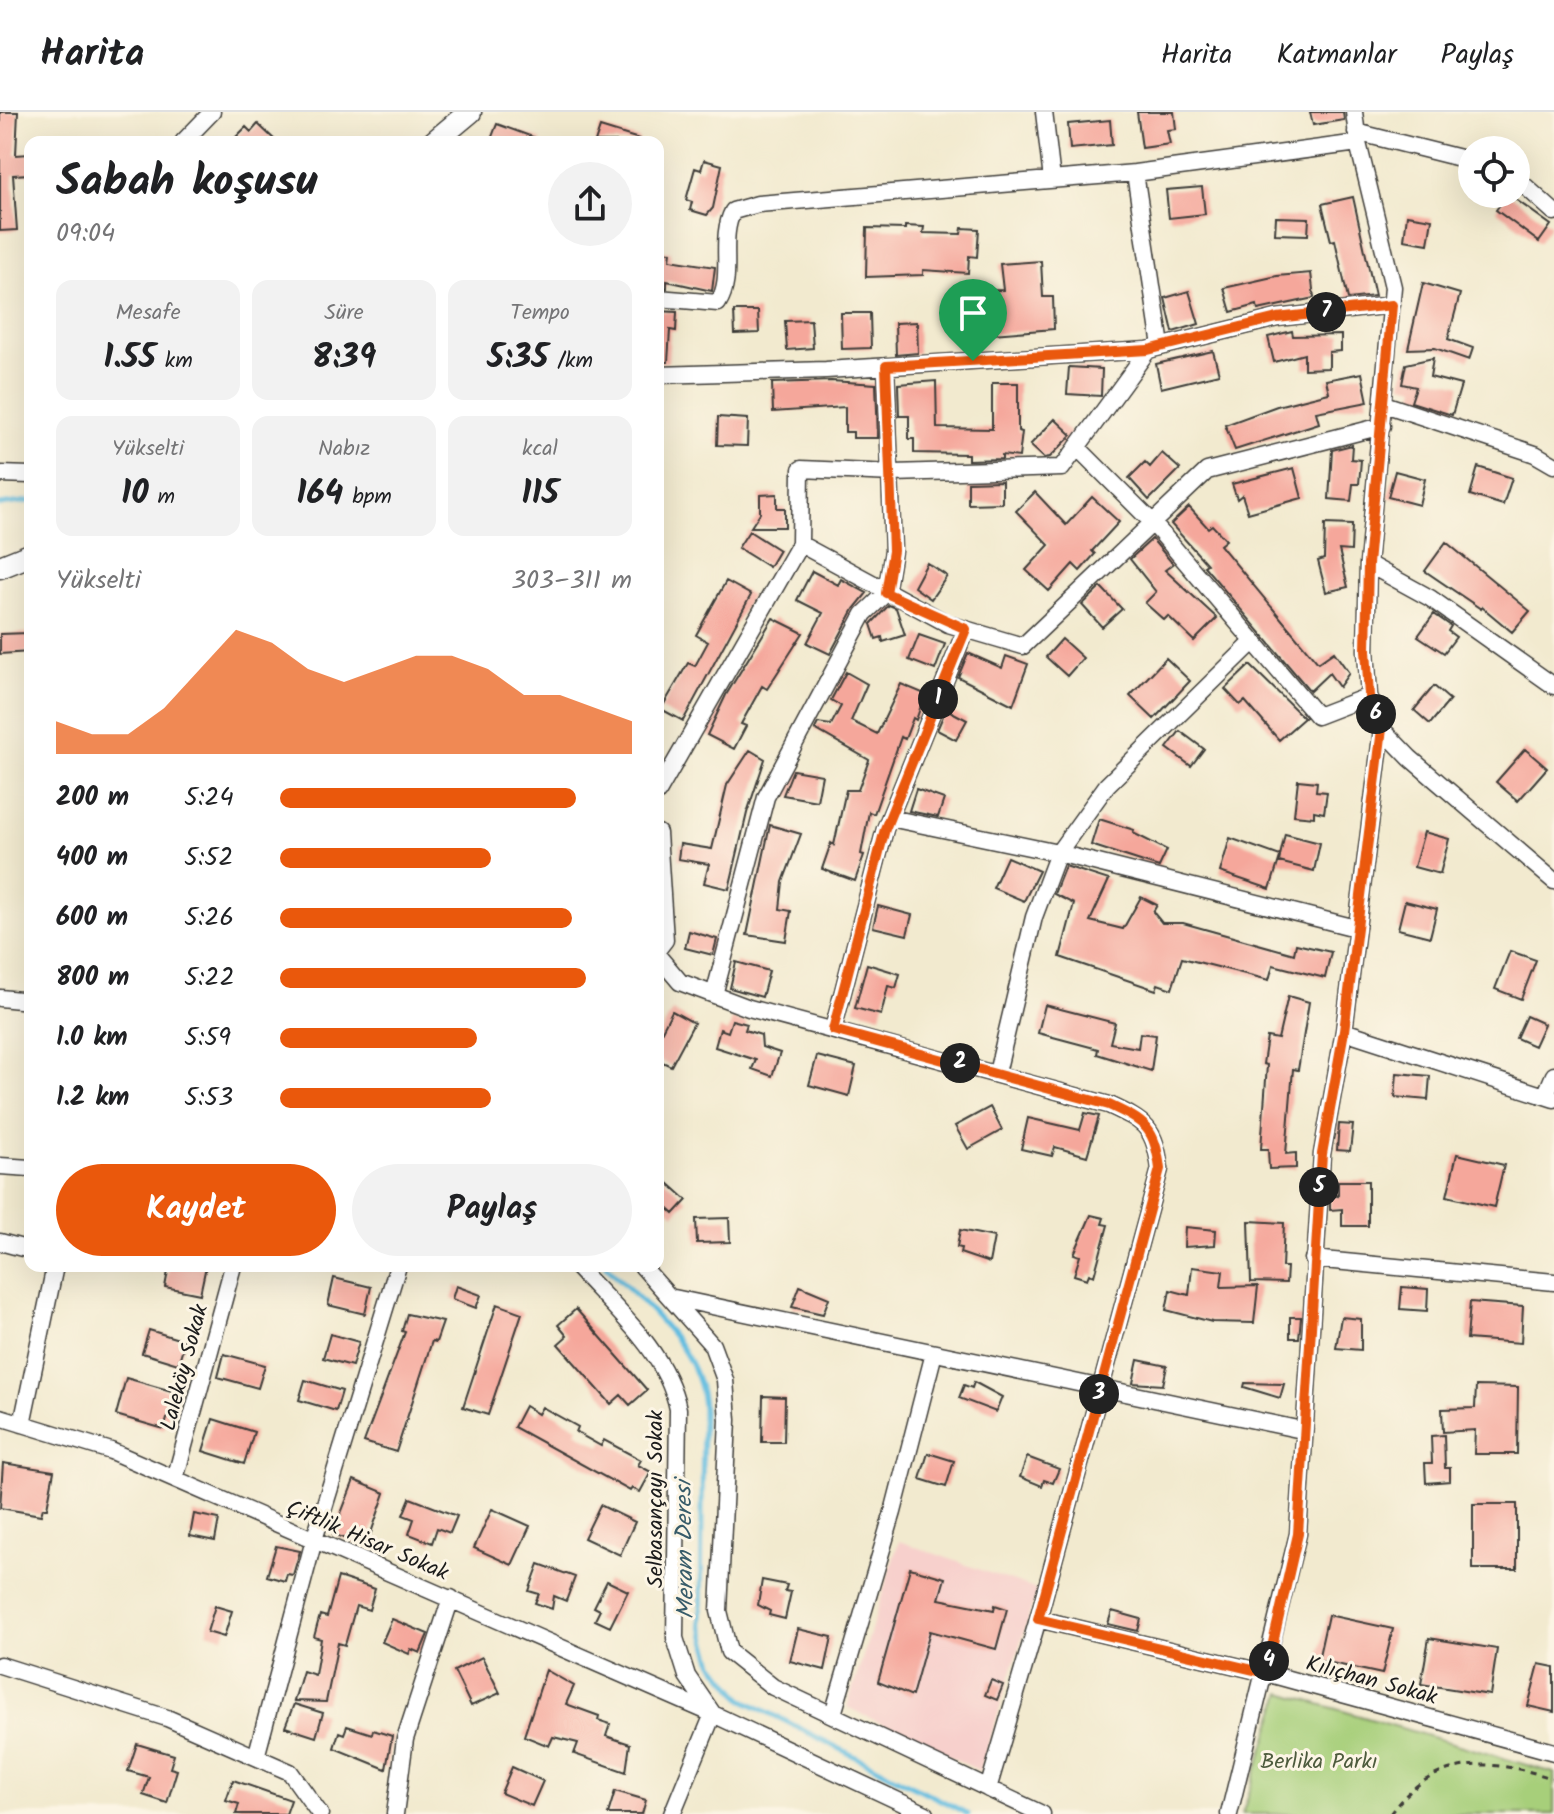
<!DOCTYPE html>
<html lang="tr">
<head>
<meta charset="utf-8">
<style>
	body { margin:0; font-family:Kalam,sans-serif; background:#f2f2f2; color:#202124; height:100vh; display:flex; flex-direction:column; font-size:30px; white-space:nowrap }
	* { box-sizing:border-box; margin:0 }
	p { font-size:26px; color:#757577 }
	.icon { flex:none; width:44px; height:44px; fill:none; stroke:currentColor; stroke-width:2; stroke-linecap:round; stroke-linejoin:round }
	.map { position:relative; flex:1; overflow:hidden }
	.side { position:absolute; left:24px; top:24px; width:640px; height:1136px; display:flex; flex-direction:column; background:#fff; border-radius:16px; box-shadow:0 8px 32px #0002 }
	.side>* { flex:none }
	.controls { position:absolute; left:1458px; top:24px; display:grid; gap:16px }
	.controls a { display:grid; place-items:center; width:72px; height:72px; border-radius:50%; background:#fff; box-shadow:0 8px 32px #0002; font-size:40px }
	.pin { position:absolute; display:grid; place-items:center; width:68px; height:68px; color:#fff; margin:-82px -34px; border-radius:50% 50% 50% 0; rotate:-45deg; box-shadow:0 0 8px #0007 }
	.pin .icon { rotate:45deg }
	.km { position:absolute; width:40px; height:40px; margin:-20px; border-radius:50%; background:#222; color:#fff; font-size:22px; line-height:40px; text-align:center }
	.round { display:grid; place-items:center; flex:none; width:84px; height:84px; border-radius:42px; background:#f2f2f2 }
	.head { display:flex; align-items:center; justify-content:space-between; height:136px; padding:0 32px }
	h1 { font-size:44px; font-weight:800; line-height:60px }
	.stats { display:grid; grid-template-columns:repeat(3,1fr); gap:12px; height:136px; padding:8px 32px }
	.stats div { display:grid; align-content:center; border-radius:16px; background:#f2f2f2; text-align:center }
	.stats b { font-size:34px; font-weight:800 }
	.stats small { font-size:22px; font-weight:400 }
	.stats p { font-size:22px }
	.chart { height:224px; padding:16px 32px }
	.chart p { display:flex; justify-content:space-between }
	.chart svg { width:100%; height:144px; margin-top:8px; fill:#ea580c; opacity:.7 }
	.action { display:flex; gap:16px; margin-top:auto; padding:16px 32px }
	.action a { flex:1; height:92px; border-radius:48px; background:#ea580c; color:#fff; font-size:32px; font-weight:800; line-height:92px; text-align:center }
	.action a+a { background:#f2f2f2; color:#202124 }
	ul { padding:0 32px; list-style:none; font-size:26px }
	li { display:grid; grid-template-columns:128px 96px 1fr; align-items:center; height:60px }
	li i { height:20px; border-radius:10px; background:#ea580c }
	header { display:flex; align-items:center; gap:48px; box-sizing:border-box; height:112px; padding:0 40px; background:#fff; border-bottom:2px solid #e0e0e0 }
	header strong { font-size:38px }
	nav { display:flex; gap:44px; margin-inline-start:auto; font-size:28px }
	.map>svg:first-child { display:block }
	.built { fill:#f7d0cc }
	.green { fill:#a7cf7a; stroke:#62764b; stroke-width:2 }
	.lines { fill:none; stroke-linecap:round; stroke-linejoin:round }
	.stream { stroke:#62bde0; stroke-width:5 }
	.building { fill:#f5a79b }
	.street-casing { stroke:#3c3b37; stroke-width:19 }
	.secondary-casing { stroke:#3c3b37; stroke-width:25 }
	.path { stroke:#3c3b37; stroke-width:3; stroke-dasharray:6 6; stroke-linecap:butt }
	.street { stroke:#fff; stroke-width:16 }
	.secondary { stroke:#fff; stroke-width:22 }
	.route-casing { stroke:#fff; stroke-width:16 }
	.route { stroke:#ea580c; stroke-width:10 }
	.labels { text-anchor:middle; stroke-width:6; stroke-linejoin:round; paint-order:stroke }
	.street-label { font-size:22px; fill:#1c1c1c; stroke:#fcf5e5 }
	.park-label { font-size:22px; fill:#4d5b3d; stroke:#fcf5e5 }
	.water-label { font-size:24px; font-style:italic; fill:#385c6a; stroke:#fcf5e5 }
</style>
</head>
<body>
<header>
<strong>Harita</strong>
<nav><a>Harita</a><a>Katmanlar</a><a>Paylaş</a></nav>
</header>
<div class="map">
<svg width="1554" height="1702" viewBox="0 0 1554 1702">
	<rect width="100%" height="100%" fill="#fcf5e5"/>
	<filter id="ink" filterUnits="userSpaceOnUse"><feTurbulence type="fractalNoise" baseFrequency=".0125" numOctaves="2"/><feDisplacementMap in="SourceGraphic" scale="16" xChannelSelector="R" yChannelSelector="G"/><feConvolveMatrix kernelMatrix="1 2 1 2 8 2 1 2 1" color-interpolation-filters="sRGB"/></filter>
	<filter id="wash" filterUnits="userSpaceOnUse"><feTurbulence type="fractalNoise" baseFrequency=".006" numOctaves="4" result="noise"/><feDisplacementMap in="SourceGraphic" scale="32" xChannelSelector="R" yChannelSelector="G"/><feGaussianBlur stdDeviation="1.8" result="paint"/><feColorMatrix in="noise" values="0 0 0 0 0 0 0 0 0 0 0 0 0 0 0 0 0 1.4 0 .05"/><feComposite in="paint" operator="in"/></filter>
	<g filter="url(#wash)">
		<rect width="100%" height="100%" fill="#f2eacf"/>
		<path class="built" d="M899 1429 1037 1478 980 1659 847 1595Z"/>
		<path class="green" d="M1282 1581 1554 1661V1702H1242Z"/>
		<g class="lines">
			<path class="stream" d="M0 393 30 389
				M607 1154C646 1196 700 1236 703 1296L701 1511 713 1551 742 1587 968 1702"/>
		</g>
		<g id="blocks">
			<path class="building" d="M0 0H18L16 43 30 42V62L13 63 17 118 0 119Z
				M1137 0H1174L1176 17 1167 18 1170 32 1142 36Z
				M1310 0H1343L1344 8 1313 13Z
				M1110 8 1112 33 1070 37 1068 12Z
				M258 12 277 30H231L246 15 251 20Z
				M497 12 541 28V30H490Z
				M600 15 639 27V30H595Z
				M704 48 722 53 713 96 707 103 690 98 692 90 686 88 695 56 701 58Z
				M1202 75 1205 102 1169 106 1166 78Z
				M1508 82 1551 113 1539 130 1496 98Z
				M1353 85 1375 184 1348 187 1335 128 1331 129 1322 92Z
				M1407 103 1432 107 1428 132 1404 128Z
				M1276 105 1309 106 1308 123 1275 122Z
				M905 114 924 115 923 121 961 122 962 116 979 117 977 145 969 144 968 161 923 158V163L866 165 867 116 905 117Z
				M658 139 671 140 670 148 715 155 712 179 667 169V176L658 175Z
				M1041 149 1043 185H1053L1054 217 980 223 979 179 1003 178 1000 152Z
				M1311 161 1314 186 1258 198 1257 193 1231 200 1224 176 1277 164Z
				M1423 171 1460 182 1448 227 1473 236 1469 248 1435 236 1408 237Z
				M1189 179 1199 212 1173 220 1165 186Z
				M658 199 677 200 676 219 670 218 668 250H658Z
				M734 199H758L759 221 735 222Z
				M841 201H870L871 236 842 237Z
				M811 208 813 236 787 238 785 209Z
				M917 210 918 241 896 243 895 211Z
				M1292 219 1293 224 1341 223V239L1329 240V256L1304 257V242L1274 250 1268 225Z
				M1213 239 1219 262 1161 276 1156 252Z
				M1433 246 1430 265 1461 273 1452 303 1411 290 1416 275 1402 272 1406 252Z
				M1069 255 1102 257 1101 284 1067 282Z
				M1362 261 1368 290 1316 300 1319 311 1235 338 1225 313 1277 294 1329 281 1326 268Z
				M831 269 876 272 878 326H853V320H845V295L773 300 772 271Z
				M936 269 937 316 992 317V271H1018V319L1022 320 1019 345 1002 343V347L968 348V342L914 341V327H909V304H899L898 272Z
				M718 305 748 307 747 334 717 333Z
				M1055 307 1072 323 1050 345 1044 346 1030 333Z
				M1352 333 1351 347 1361 348 1359 372H1353L1351 389 1329 387 1332 338Z
				M1162 341 1180 357 1149 388 1129 366 1145 350 1150 355Z
				M1478 355 1512 366 1503 393 1470 383Z
				M1294 356 1302 386 1248 401 1242 383 1237 387 1232 372Z
				M1395 359 1425 367 1419 393 1388 385Z
				M1002 369V391L968 392V370Z
				M1035 380 1066 413 1092 385 1119 410 1092 439 1095 442 1080 459 1073 452 1049 479 1026 458 1049 433 1016 399Z
				M777 382V396H785V415H751L760 401V383Z
				M1189 395 1208 416 1212 413 1226 428 1220 433 1318 551 1334 540 1349 561 1339 575 1329 561 1310 579 1204 454 1207 452 1171 412Z
				M1325 412 1352 413 1351 439 1339 438 1348 475 1326 480 1318 449 1324 447Z
				M749 419 779 438 769 455 738 436Z
				M1152 427 1173 452 1165 458 1217 506 1194 529 1168 504 1164 508 1145 491 1156 480 1130 447Z
				M1446 430 1530 499 1512 520 1482 495 1481 497 1425 459Z
				M927 451 947 464 931 487 914 475Z
				M812 459 838 473 841 467 867 481 854 497 830 542 807 531 823 501 797 488Z
				M726 469 751 483 683 609 661 597 688 551 695 554 708 530 696 523Z
				M1101 475 1122 497 1102 515 1082 493Z
				M889 493 896 496 905 523 883 530 882 525 876 527 871 512Z
				M1434 502 1451 514 1448 519 1456 525 1444 541 1418 524Z
				M773 506 803 521 767 577 762 574 741 612 746 614 734 637 707 623 726 583Z
				M29 521 30 540 0 542V522Z
				M919 523 945 532 935 558 909 548Z
				M1062 527 1083 546 1067 564 1046 545Z
				M968 541 1002 556 1006 544 1028 552 1013 593 958 565Z
				M1166 546 1190 569 1154 607 1130 584Z
				M1250 553 1304 606 1279 628 1245 589 1240 593 1225 577Z
				M846 560 867 572 851 609 877 622 901 572 925 582 916 608 913 606 905 627 901 625 874 702 869 700 861 742 864 743 855 769 822 757 831 731 834 733 846 678H858L869 648 815 617 818 611 831 613 841 594 831 588Z
				M1434 574 1450 588 1430 612 1414 598Z
				M946 597 967 608 956 628 937 618Z
				M1180 619 1204 637 1191 654 1167 636Z
				M1525 637 1547 656 1518 689 1496 670Z
				M750 638 765 647 747 701 729 777 704 771 709 752 678 747 680 732 712 737 727 673Z
				M793 658 822 663 817 689 783 683Z
				M1298 668 1317 670 1316 679 1327 680 1324 701 1314 699V705L1294 703Z
				M916 677 944 687 938 705 909 699Z
				M1099 707 1134 718 1133 721 1167 738 1159 755 1091 733Z
				M770 713 801 722 783 770 780 797 791 799 786 829 747 823Z
				M1424 720 1449 727 1440 762 1414 755Z
				M1285 722 1320 731 1314 759 1279 750 1280 745 1270 777 1220 760 1230 726 1280 744Z
				M1007 745 1039 759 1024 789 993 776Z
				M1065 754 1109 768 1090 809 1123 817 1141 785 1157 793 1153 800 1162 811H1183L1294 842 1296 832 1331 840 1325 866 1273 853 1269 868 1182 846 1172 877 1158 872 1156 878 1060 845 1074 792 1054 782Z
				M1405 789 1437 797 1430 825 1398 817Z
				M878 794 912 803 907 823 873 815Z
				M689 819 717 827 713 843 685 836Z
				M1510 839 1536 848 1521 887 1495 877Z
				M736 850 769 859 762 885 730 876Z
				M867 852 900 862 896 876 888 874 881 903 855 896Z
				M1288 884 1309 890 1298 958 1293 957 1286 1042 1296 1041V1056L1269 1057 1268 1037H1261L1267 953 1263 952 1267 925 1278 927Z
				M1045 893 1115 911 1110 931 1138 936 1140 921 1156 923 1151 959 1097 942 1098 937 1038 921Z
				M672 899 694 911 671 954 658 948V926Z
				M1526 904 1544 912 1534 934 1516 926Z
				M732 908 747 912 745 918 761 923 762 935 780 941 772 964 752 957 756 948 715 935 720 917 728 920Z
				M817 944 856 954 849 984 809 973Z
				M1397 961 1430 964 1428 988 1395 985Z
				M990 995 1002 1018 968 1037 955 1014Z
				M1085 1001 1099 1004 1087 1044 1055 1035 1052 1044 1021 1037 1028 1006 1080 1018Z
				M1339 1012 1353 1013 1350 1039 1337 1038Z
				M1457 1042 1504 1053 1494 1095 1447 1084Z
				M658 1062 687 1088 674 1102 658 1087Z
				M1338 1069H1368V1114H1342V1097L1330 1098V1083L1338 1084Z
				M1091 1103 1104 1106 1102 1112 1108 1113 1094 1164 1089 1162 1087 1167 1074 1163 1080 1144 1074 1142Z
				M729 1106 730 1130 697 1131 696 1107Z
				M1249 1109 1284 1111 1282 1155H1287L1286 1171 1251 1170Z
				M1185 1115 1216 1118 1215 1133 1184 1135Z
				M960 1118 994 1125 989 1151 960 1141 961 1136 957 1135Z
				M169 1154H206L200 1182 165 1175Z
				M1192 1155 1223 1159 1221 1175 1258 1174 1254 1211 1212 1210 1166 1198 1170 1178 1189 1183Z
				M334 1166 371 1175 365 1202 328 1193Z
				M456 1174 481 1183 476 1196 452 1187Z
				M800 1174 829 1186 823 1202 792 1195Z
				M1402 1175 1428 1177 1427 1199 1400 1197Z
				M1470 1190 1523 1194 1521 1231 1467 1227Z
				M497 1192 522 1201 488 1303 463 1295Z
				M576 1197 647 1278 630 1293 621 1283 611 1292 558 1232 567 1224 558 1213Z
				M407 1202 443 1210 436 1230 432 1229 396 1340 364 1330 405 1220 402 1219Z
				M1290 1205H1301L1299 1226H1290Z
				M1341 1205 1361 1207V1238L1336 1236Z
				M149 1218 185 1229 178 1252 142 1241Z
				M330 1222 359 1230 352 1254 323 1246Z
				M224 1242 265 1253 258 1276 218 1265Z
				M1138 1248 1167 1254 1163 1273 1133 1271Z
				M126 1266 175 1280 164 1317 116 1303Z
				M305 1268 342 1279 336 1299 299 1288Z
				M974 1270 1002 1285 996 1300 959 1286 964 1273 972 1276Z
				M1245 1271 1284 1272 1280 1286 1244 1275Z
				M1476 1274 1518 1275 1517 1342H1474L1475 1318 1443 1320 1442 1297 1475 1296Z
				M763 1284 785 1285 784 1330H762Z
				M525 1294 538 1302 542 1295 578 1315 576 1320 601 1334 604 1328 641 1348 638 1353 651 1360 640 1380 632 1376 630 1379 514 1315Z
				M213 1307 254 1320 244 1352 203 1339Z
				M1444 1323 1445 1356H1450V1369L1426 1371 1425 1351H1432L1431 1324Z
				M928 1341 954 1349 946 1375 920 1367Z
				M1027 1345 1059 1357 1053 1371 1044 1368 1042 1374 1020 1365Z
				M3 1351 54 1359 47 1396H43L41 1403 0 1396Z
				M354 1368 385 1381 366 1435 333 1422Z
				M410 1386 457 1404 450 1421 437 1416 432 1431 409 1422 414 1407 403 1403Z
				M1473 1392H1517V1457H1473Z
				M600 1393 635 1410 620 1443 584 1426Z
				M492 1397 530 1414 512 1453 474 1436Z
				M194 1402 219 1407 215 1429 190 1424Z
				M276 1434 300 1439 293 1463 287 1462 285 1469 267 1464Z
				M539 1452 575 1465 566 1489 554 1484 552 1497 535 1491 539 1482 529 1479Z
				M910 1456 945 1466 939 1487 994 1498 995 1493 1007 1497 996 1537 930 1519 912 1584 878 1570Z
				M338 1465 375 1477 369 1498 356 1494 345 1533 338 1531 326 1590 294 1589 303 1559 315 1563 321 1527 314 1525 320 1503 327 1505Z
				M762 1468 787 1473 785 1479 791 1480 785 1507 769 1503 770 1499 758 1493Z
				M607 1469 628 1479 610 1515 595 1508 600 1498 594 1495Z
				M215 1494 232 1499 224 1525 207 1520Z
				M1112 1499 1141 1507 1138 1519 1108 1512Z
				M1328 1503 1393 1517 1382 1562 1318 1548Z
				M392 1507 428 1522 420 1541 411 1537 409 1542 382 1530Z
				M798 1517 832 1525 825 1558 790 1549Z
				M1429 1526 1497 1537 1490 1583 1421 1572Z
				M482 1545 500 1581 471 1594 454 1559Z
				M1539 1552 1554 1555V1600L1528 1594Z
				M546 1558 574 1574 566 1592 599 1604 598 1608 610 1612 606 1624 630 1632 626 1660 574 1642 578 1631 553 1625 549 1634 524 1624Z
				M991 1568 1003 1573 997 1588 985 1583Z
				M294 1592 323 1601 316 1625 285 1615Z
				M347 1614 372 1622 373 1618 392 1624 386 1657 334 1636 339 1620 344 1622Z
				M137 1632 174 1643 170 1656 177 1658 167 1691 143 1683 149 1665 128 1659Z
				M512 1655 543 1669 532 1694 501 1681Z
				M233 1668 291 1688 286 1702H236L239 1692 226 1688Z
				M615 1679 646 1688 642 1702H608Z"/>
		</g>
	</g>
	<g filter="url(#ink)">
		<use href="#blocks" fill-opacity="0" stroke="#3c3b37" stroke-width="2"/>
		<g class="lines">
			<g class="street-casing">
				<path id="street" d="M1044 0 1052 68
					M1354 0 1358 31 1393 175 1368 452 1366 538 1369 584 1382 617 1410 646 1554 769
					M1356 20 1472 49
					M183 30 212 0
					M1135 61 1161 234
					M1516 66 1554 100
					M658 186 718 191C735 165 718 127 733 99L758 92 1135 61 1358 31
					M658 263 826 258 1148 238 1277 206 1392 193
					M1384 292 1535 342 1554 353
					M1077 335 1151 409 1317 604 1369 584
					M0 362 30 363
					M800 432 948 512 1023 534 1207 359 1382 314
					M1368 452 1430 486 1554 574
					M658 680 800 432 801 357 893 361 1062 356 1148 238
					M890 706 1058 741 1356 816
					M658 721 665 828 658 837
					M658 844 680 870 749 896 1109 993C1146 1010 1155 1016 1160 1057L1038 1507 988 1677
					M714 883 766 685 864 502 886 481 893 439 886 254
					M0 886 30 889
					M833 918 885 717 966 517
					M1344 919 1554 987
					M997 961 1034 805 1058 741 1107 673 1252 531
					M1545 984 1554 963
					M0 1054 30 1056
					M0 1130 30 1138
					M1313 1147 1554 1170
					M576 1154C615 1197 666 1239 678 1297L675 1526 687 1564 713 1602 926 1702
					M642 1154 712 1233 725 1268 728 1308 719 1499 729 1540 773 1575 1042 1702
					M674 1186 1302 1318
					M0 1305 111 1339 713 1602 672 1702
					M22 1312 55 1154
					M175 1367 233 1154
					M1038 1507 1266 1561 1554 1640
					M0 1553 167 1606 290 1660 320 1702
					M833 1602 893 1400 934 1241
					M256 1645 314 1428 398 1154
					M395 1702 405 1627 451 1486
					M1229 1702 1298 1422 1322 1042 1344 919 1382 617"/>
			</g>
			<g class="secondary-casing">
				<path id="secondary" d="M434 30 470 0
					M0 455 30 443"/>
			</g>
			<path class="path" d="M1390 1702C1433 1642 1492 1646 1554 1667"/>
			<use href="#street" class="street"/>
			<use href="#secondary" class="secondary"/>
		</g>
	</g>
	<g class="lines" filter="url(#ink)">
		<g class="route-casing">
			<path id="route" d="M1392 193 1368 452 1366 538 1369 584 1382 617 1344 919 1322 1042 1298 1422 1266 1561 1038 1507 1160 1057C1155 1016 1146 1010 1109 993L833 918 885 717 966 517 886 481 893 439 886 254 1148 238 1277 206Z"/>
		</g>
		<use href="#route" class="route"/>
	</g>
	<g class="labels">
		<g class="street-label">
			<text transform="translate(183 1255) rotate(-75)" y="8">Laleköy Sokak</text>
			<text transform="translate(654 1387) rotate(-90)" y="8">Selbasançayı Sokak</text>
			<text transform="translate(368 1427) rotate(23)" y="8">Çiftlik Hisar Sokak</text>
			<text transform="translate(1372 1567) rotate(15)" y="8">Kılıçhan Sokak</text>
		</g>
		<g class="park-label">
			<text x="1319" y="1656">Berlika Parkı</text>
		</g>
		<g class="water-label">
			<text transform="translate(684 1438) rotate(-91)" y="8">Meram Deresi</text>
		</g>
	</g>
</svg>
<div class="controls">
<a><svg class="icon" aria-label="locate" viewBox="0 0 24 24"><circle cx="12" cy="12" r="6"/><path d="M12 2v4M12 18v4M2 12h4M18 12h4"/></svg></a>
</div>
<div class="pin" style="left:973px;top:249px;background:#1e9e55"><svg class="icon" aria-label="arrive" viewBox="0 0 24 24"><path d="M6 21V4h12l-3 4 3 4H6"/></svg></div>
<b class="km" style="left:938px;top:587px">1</b>
<b class="km" style="left:960px;top:951px">2</b>
<b class="km" style="left:1099px;top:1282px">3</b>
<b class="km" style="left:1269px;top:1549px">4</b>
<b class="km" style="left:1319px;top:1075px">5</b>
<b class="km" style="left:1376px;top:602px">6</b>
<b class="km" style="left:1326px;top:200px">7</b>
<section class="side">
<div class="head"><div><h1>Sabah koşusu</h1><p>09:04</p></div><a class="round"><svg class="icon" aria-label="share" viewBox="0 0 24 24"><path d="M12 15V3M7 8l5-5 5 5M5 13v7h14v-7"/></svg></a></div>
<div class="stats">
<div><p>Mesafe</p><b>1.55<small> km</small></b></div>
<div><p>Süre</p><b>8:39</b></div>
<div><p>Tempo</p><b>5:35<small> /km</small></b></div>
</div>
<div class="stats">
<div><p>Yükselti</p><b>10<small> m</small></b></div>
<div><p>Nabız</p><b>164<small> bpm</small></b></div>
<div><p>kcal</p><b>115</b></div>
</div>
<div class="chart"><p><span>Yükselti</span>303–311 m</p>
<svg viewBox="0 0 160 44" preserveAspectRatio="none"><path d="M0 44V34L10 38L20 38L30 30L40 18L50 6L60 10L70 18L80 22L90 18L100 14L110 14L120 18L130 26L140 26L150 30L160 34V44z"/></svg>
</div>
<ul>
<li><b>200 m</b>5:24<i style="width:84%"></i></li>
<li><b>400 m</b>5:52<i style="width:60%"></i></li>
<li><b>600 m</b>5:26<i style="width:83%"></i></li>
<li><b>800 m</b>5:22<i style="width:87%"></i></li>
<li><b>1.0 km</b>5:59<i style="width:56%"></i></li>
<li><b>1.2 km</b>5:53<i style="width:60%"></i></li>
</ul>
<div class="action"><a>Kaydet</a><a>Paylaş</a></div>
</section>
</div>
</body>
</html>
